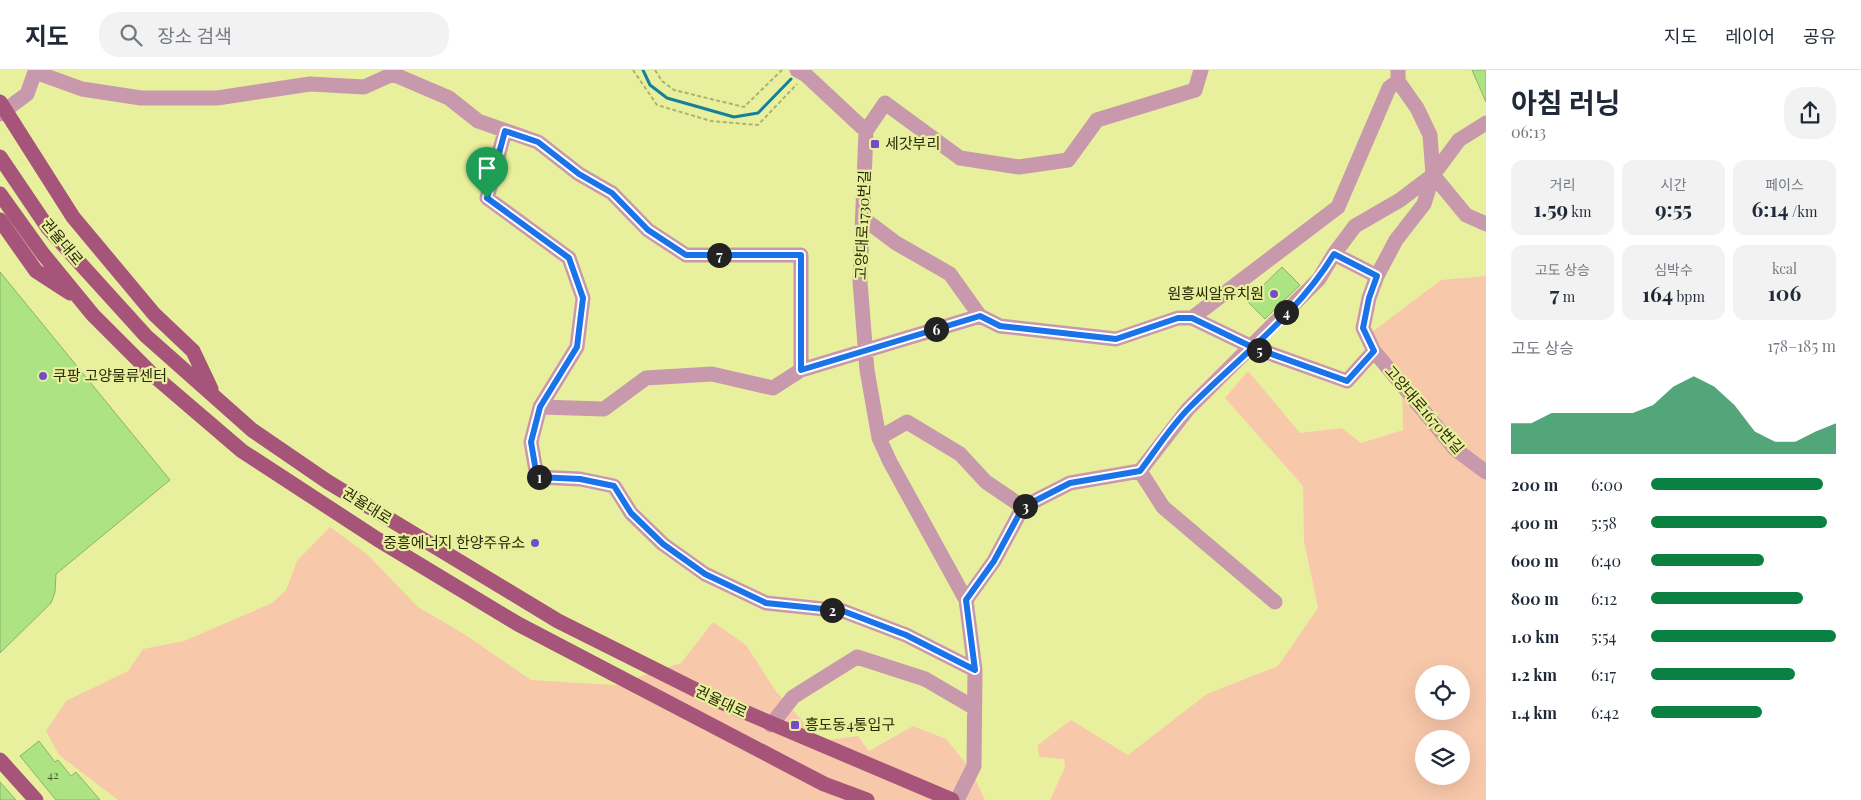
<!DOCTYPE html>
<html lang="ko">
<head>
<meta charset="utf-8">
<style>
	body { margin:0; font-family:"Playfair Display","Noto Sans KR",serif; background:#f2f2f3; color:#1f2937; height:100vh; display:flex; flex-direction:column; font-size:19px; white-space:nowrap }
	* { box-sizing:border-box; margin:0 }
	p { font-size:16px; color:#747a83 }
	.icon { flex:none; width:28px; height:28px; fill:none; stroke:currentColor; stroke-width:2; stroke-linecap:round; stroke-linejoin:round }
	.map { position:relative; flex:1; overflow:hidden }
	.sheet { display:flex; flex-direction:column; background:#fff; width:375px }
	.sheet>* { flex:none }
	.controls { position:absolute; left:1415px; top:595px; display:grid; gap:10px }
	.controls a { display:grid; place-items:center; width:55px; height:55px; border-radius:50%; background:#fff; box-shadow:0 5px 20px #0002; font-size:25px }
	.pin { position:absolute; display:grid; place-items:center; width:42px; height:42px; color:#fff; margin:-51px -21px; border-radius:50% 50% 50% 0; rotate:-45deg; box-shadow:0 0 5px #0007 }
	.pin .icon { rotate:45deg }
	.km { position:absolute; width:25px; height:25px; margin:-12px; border-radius:50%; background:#222; color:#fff; font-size:14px; line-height:25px; text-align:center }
	.round { display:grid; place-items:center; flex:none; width:52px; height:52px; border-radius:20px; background:#f2f2f3 }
	.overview { display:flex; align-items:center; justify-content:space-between; height:85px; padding:0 25px }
	h1 { font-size:28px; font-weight:700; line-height:38px }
	.stats { display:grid; grid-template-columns:repeat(3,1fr); gap:8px; height:85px; padding:5px 25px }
	.stats div { display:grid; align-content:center; border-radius:12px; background:#f2f2f3; text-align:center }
	.stats b { font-size:21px; font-weight:700 }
	.stats small { font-size:14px; font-weight:400 }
	.stats p { font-size:14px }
	.chart { height:140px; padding:10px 25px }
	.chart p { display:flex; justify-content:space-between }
	.chart svg { width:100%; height:90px; margin-top:5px; fill:#0b8043; opacity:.7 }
	ul { padding:0 25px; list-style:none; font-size:16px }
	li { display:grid; grid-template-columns:80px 60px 1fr; align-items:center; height:38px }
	li i { height:12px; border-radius:6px; background:#0b8043 }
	header { display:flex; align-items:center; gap:30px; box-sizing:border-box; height:70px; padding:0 25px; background:#fff; border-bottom:1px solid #e0e1e3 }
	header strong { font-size:24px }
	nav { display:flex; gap:28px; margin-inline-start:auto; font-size:18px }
	.search { width:350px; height:45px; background:#f2f2f3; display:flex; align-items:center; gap:12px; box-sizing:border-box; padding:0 18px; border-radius:20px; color:#747a83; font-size:19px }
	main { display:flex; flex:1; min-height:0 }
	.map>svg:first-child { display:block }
	.green { fill:#f8c8ab; fill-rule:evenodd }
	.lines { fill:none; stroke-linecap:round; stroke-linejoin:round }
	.stream { stroke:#157f9c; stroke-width:3 }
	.building { fill:#ade383; stroke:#8ab26c }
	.path { stroke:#acb26e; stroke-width:2; stroke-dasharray:4 2.5; stroke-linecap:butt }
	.minor { stroke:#c899ac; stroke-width:15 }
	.major { stroke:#a65479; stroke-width:15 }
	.route-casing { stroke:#fff; stroke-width:10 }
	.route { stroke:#1a73e8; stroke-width:6 }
	.poi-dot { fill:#714ec7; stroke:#e9f09d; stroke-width:2 }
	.labels { text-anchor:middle; stroke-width:4.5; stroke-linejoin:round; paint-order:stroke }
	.number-label { font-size:12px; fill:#4a5927 }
	.poi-label { font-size:15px; fill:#292b08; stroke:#e9f09d; text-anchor:start }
	.street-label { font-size:15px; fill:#292b08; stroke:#e9f09d }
</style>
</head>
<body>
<header>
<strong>지도</strong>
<div class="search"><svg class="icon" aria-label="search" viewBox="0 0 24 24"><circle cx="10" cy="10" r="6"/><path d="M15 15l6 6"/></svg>장소 검색</div>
<nav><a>지도</a><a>레이어</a><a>공유</a></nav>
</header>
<main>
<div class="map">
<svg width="1486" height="730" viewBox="0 0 1486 730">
	<rect width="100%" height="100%" fill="#e9f09d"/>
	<path class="green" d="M1486 206V730H1050L1065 697 1064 689 1039 687 1038 675 1071 650 1128 685 1207 624 1278 596 1318 538 1304 471 1303 416 1225 328 1248 301 1300 363 1342 358 1361 373 1403 360 1402 312 1372 262 1441 210ZM1424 604H1461V641H1424ZM1424 669H1461V706H1424Z
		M330 457 368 485 418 537 464 564 531 610 615 615 681 593 713 552 746 575 775 620 820 671 858 666 869 681 913 656 946 669 971 700 985 730H118L59 685 46 661 66 631 128 601 143 579 184 571 272 533 286 520 297 491Z"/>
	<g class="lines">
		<path class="stream" d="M643 0 650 15 667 28 734 47 758 43 791 9"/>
	</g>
	<path class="building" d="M1472 0H1486V32Z
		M1282 197 1300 215 1265 249 1247 231Z
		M0 202 170 410 56 504 55 522 51 533 0 583Z
		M39 671 55 692 58 690 71 706 76 702 100 730H56L20 686Z
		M0 712 16 730H0Z"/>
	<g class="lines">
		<path class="path" d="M633 0 657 35 711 51 758 55 797 14
			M655 0 662 11 674 20 744 37 782 0"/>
		<path class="minor" d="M797 0 806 5 866 61 860 212 867 300 879 368 890 392 966 530 975 600 974 696 957 730
			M1398 0V11L1417 38 1430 65 1433 105 1424 134 1396 170 1377 206 1369 228 1363 258 1374 281 1455 379 1486 402
			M393 4 449 28 478 51 538 72 579 104 612 123 648 160 686 185H801V300L980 246
			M0 44 27 24 35 2 82 19 141 28H217L310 14 364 17 393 4 396 0
			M505 61 487 128 569 188 583 228 577 277 540 337 531 372 537 407 580 409 614 416 631 443 663 474 705 504 766 533 843 541 906 565 975 600
			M866 61 885 33 960 88 1019 97 1068 90 1097 50 1195 20 1201 0
			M1433 105 1466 145 1486 154
			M864 149 896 173 950 204 980 246 1000 256 1116 269 1178 248H1192L1338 137 1389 18 1398 11
			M1334 184 1377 206
			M1192 248 1252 277 1347 311 1374 281
			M540 337 604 339 646 308 712 304 773 318 801 300
			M879 368 907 352 960 384 986 412 1023 437
			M1140 401 1163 437 1275 532
			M966 530 994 491 1023 437 1070 413 1140 401 1188 339 1319 209 1334 184 1355 156 1400 130 1433 105 1459 70 1486 53
			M771 655 793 627 857 587 925 609 973 637"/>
		<path class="major" d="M0 32 73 147 154 244 193 281 211 319
			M0 87 48 158 146 266 252 360 328 412 558 551 714 629 952 730
			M0 124 43 184 93 245 152 304 242 381 377 469 518 554 824 714 867 730
			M0 150 36 201 70 223
			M0 690 36 730"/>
	</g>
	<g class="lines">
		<g class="route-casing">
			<path id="route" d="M487 128 569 188 583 228 577 277 540 337 531 372 537 407 580 409 614 416 631 443 663 474 705 504 766 533 843 541 906 565 975 600 966 530 994 491 1023 437 1070 413 1140 401C1156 380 1171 356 1190 337 1238 288 1298 244 1334 184L1377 206 1369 228 1363 258 1374 281 1347 311 1252 277 1192 248H1178L1116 269 1000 256 980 246 801 300V185H686L648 160 612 123 579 104 538 72 505 61 487 128"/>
		</g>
		<use href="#route" class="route"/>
	</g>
	<g class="poi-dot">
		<rect x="870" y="69" width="10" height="10" rx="2.5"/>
		<circle cx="1274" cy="224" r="5"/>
		<circle cx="43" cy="306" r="5"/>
		<circle cx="535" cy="473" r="5"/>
		<rect x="790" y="650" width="10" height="10" rx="2.5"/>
	</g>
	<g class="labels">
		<g class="number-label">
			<text x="53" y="709">42</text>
		</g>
		<g class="poi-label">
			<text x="885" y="79">세갓부리</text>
			<text x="1264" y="229" text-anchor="end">원흥씨알유치원</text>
			<text x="53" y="311">쿠팡 고양물류센터</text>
			<text x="525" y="478" text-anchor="end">중흥에너지 한양주유소</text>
			<text x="805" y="660">흥도동4통입구</text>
		</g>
		<g class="street-label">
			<text transform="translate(863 155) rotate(-88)" y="5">고양대로1730번길</text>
			<text transform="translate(62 172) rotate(50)" y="5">권율대로</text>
			<text transform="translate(1424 340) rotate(49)" y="5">고양대로1670번길</text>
			<text transform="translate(367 436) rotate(32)" y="5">권율대로</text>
			<text transform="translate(721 632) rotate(25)" y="5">권율대로</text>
		</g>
	</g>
</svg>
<div class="controls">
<a><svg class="icon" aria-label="locate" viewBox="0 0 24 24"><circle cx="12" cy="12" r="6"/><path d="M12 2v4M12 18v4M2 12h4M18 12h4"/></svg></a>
<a><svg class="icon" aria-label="layers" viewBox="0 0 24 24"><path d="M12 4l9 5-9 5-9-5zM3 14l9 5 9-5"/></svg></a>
</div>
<div class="pin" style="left:487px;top:128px;background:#1e9e55"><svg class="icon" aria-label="arrive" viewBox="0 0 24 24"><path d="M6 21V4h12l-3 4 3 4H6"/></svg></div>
<b class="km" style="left:539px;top:407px">1</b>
<b class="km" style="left:832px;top:540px">2</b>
<b class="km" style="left:1025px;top:436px">3</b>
<b class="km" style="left:1286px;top:242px">4</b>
<b class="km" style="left:1259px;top:280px">5</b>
<b class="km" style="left:936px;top:259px">6</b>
<b class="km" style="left:719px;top:185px">7</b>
</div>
<section class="sheet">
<div class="overview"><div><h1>아침 러닝</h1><p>06:13</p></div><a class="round"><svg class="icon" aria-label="share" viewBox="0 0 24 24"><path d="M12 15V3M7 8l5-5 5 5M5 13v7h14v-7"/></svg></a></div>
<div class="stats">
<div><p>거리</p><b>1.59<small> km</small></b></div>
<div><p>시간</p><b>9:55</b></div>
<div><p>페이스</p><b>6:14<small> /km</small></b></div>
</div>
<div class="stats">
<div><p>고도 상승</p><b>7<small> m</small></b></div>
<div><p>심박수</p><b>164<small> bpm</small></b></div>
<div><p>kcal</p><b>106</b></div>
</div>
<div class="chart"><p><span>고도 상승</span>178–185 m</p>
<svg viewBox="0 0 160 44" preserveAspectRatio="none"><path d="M0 44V29L10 29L20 24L30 24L40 24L50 24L60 24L70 20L80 11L90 6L100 11L110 20L120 33L130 38L140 38L150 33L160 29V44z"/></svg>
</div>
<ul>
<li><b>200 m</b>6:00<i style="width:93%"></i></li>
<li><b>400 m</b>5:58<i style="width:95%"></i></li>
<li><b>600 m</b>6:40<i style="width:61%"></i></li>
<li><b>800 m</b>6:12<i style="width:82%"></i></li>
<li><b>1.0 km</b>5:54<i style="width:100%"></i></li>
<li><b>1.2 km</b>6:17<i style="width:78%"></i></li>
<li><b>1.4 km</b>6:42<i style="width:60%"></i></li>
</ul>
</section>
</main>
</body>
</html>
